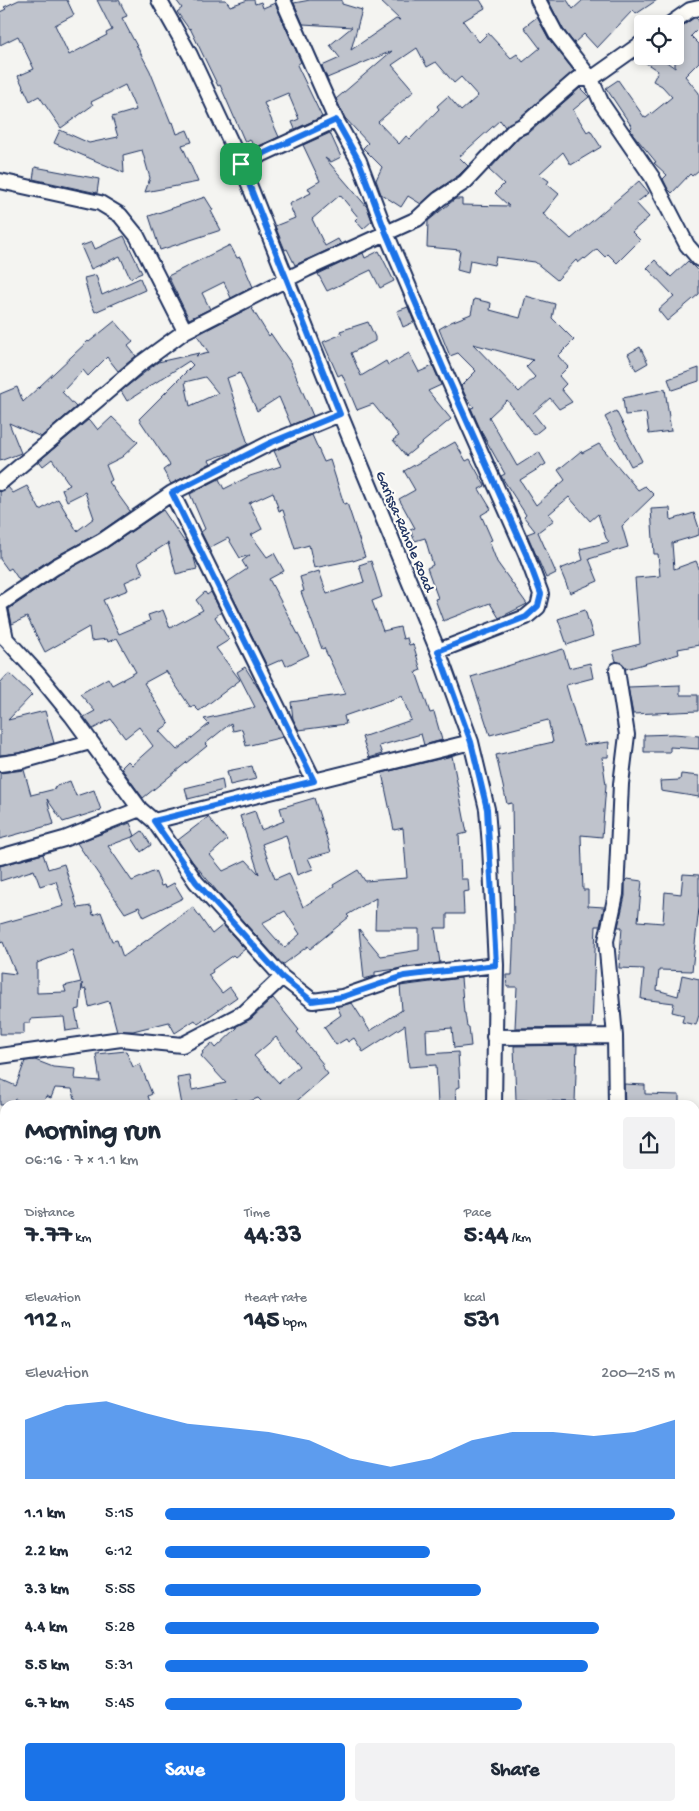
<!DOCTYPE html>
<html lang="en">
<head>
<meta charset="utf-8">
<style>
	body { margin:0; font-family:"Gochi Hand",sans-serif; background:#f2f2f3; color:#1f2937; height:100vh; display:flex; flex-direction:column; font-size:19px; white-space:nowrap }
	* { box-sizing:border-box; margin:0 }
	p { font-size:16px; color:#747a83 }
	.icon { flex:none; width:28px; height:28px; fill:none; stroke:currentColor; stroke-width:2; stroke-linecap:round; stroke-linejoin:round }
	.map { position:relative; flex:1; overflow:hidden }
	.details { position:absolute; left:0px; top:1100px; width:700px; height:711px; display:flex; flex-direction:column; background:#fff; border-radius:15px 15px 0 0; box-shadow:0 2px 8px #0003 }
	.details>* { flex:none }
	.fabs { position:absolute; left:634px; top:15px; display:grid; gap:10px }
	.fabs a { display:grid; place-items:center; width:50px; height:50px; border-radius:5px; background:#fff; box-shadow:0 2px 8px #0003; font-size:25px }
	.pin { position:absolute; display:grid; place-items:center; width:42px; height:42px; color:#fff; margin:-21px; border-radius:10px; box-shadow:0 2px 8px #0006 }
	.round { display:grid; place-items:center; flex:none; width:52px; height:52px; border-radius:5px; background:#f2f2f3 }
	.summary { display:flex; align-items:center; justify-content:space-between; height:85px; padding:0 25px }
	h1 { font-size:28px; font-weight:700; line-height:38px }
	.metrics { display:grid; grid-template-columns:repeat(3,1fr); gap:8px; height:85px; padding:5px 25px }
	.metrics div { display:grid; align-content:center }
	.metrics b { font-size:25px; font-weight:700 }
	.metrics small { font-size:14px; font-weight:400 }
	.metrics p { font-size:14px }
	.chart { height:140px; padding:10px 25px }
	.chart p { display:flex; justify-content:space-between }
	.chart svg { width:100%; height:90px; margin-top:5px; fill:#1a73e8; opacity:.7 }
	.cta { display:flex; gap:10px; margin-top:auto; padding:10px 25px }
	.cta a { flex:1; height:58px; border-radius:5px; background:#1a73e8; color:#fff; font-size:20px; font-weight:700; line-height:58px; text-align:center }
	.cta a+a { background:#f2f2f3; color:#1f2937 }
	ul { padding:0 25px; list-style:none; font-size:16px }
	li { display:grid; grid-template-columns:80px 60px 1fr; align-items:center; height:38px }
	li i { height:12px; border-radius:6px; background:#1a73e8 }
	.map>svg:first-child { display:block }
	.building { fill:#bfc3cc; stroke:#1b2f5e; fill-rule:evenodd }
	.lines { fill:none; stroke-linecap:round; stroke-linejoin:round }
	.street-casing { stroke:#1b2f5e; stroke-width:18 }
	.street { stroke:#fdfcf7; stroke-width:14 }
	.route-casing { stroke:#fff; stroke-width:10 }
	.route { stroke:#1a73e8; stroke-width:6 }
	.labels { text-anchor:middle; stroke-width:4.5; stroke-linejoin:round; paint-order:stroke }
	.street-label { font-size:15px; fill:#1b2f5e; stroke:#fdfcf7 }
</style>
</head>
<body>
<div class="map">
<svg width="699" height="1811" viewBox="0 0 699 1811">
	<rect width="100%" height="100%" fill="#f4f4f1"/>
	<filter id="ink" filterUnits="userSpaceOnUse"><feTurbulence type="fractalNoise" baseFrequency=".02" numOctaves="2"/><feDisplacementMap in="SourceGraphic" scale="10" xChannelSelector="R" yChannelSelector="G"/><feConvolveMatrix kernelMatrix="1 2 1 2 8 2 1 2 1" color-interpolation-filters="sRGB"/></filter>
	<g filter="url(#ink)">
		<path class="building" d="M19 0H67L74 15 55 25 69 55 107 35 106 33 112 30 97 0H119L127 16 122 18 150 71 171 123 173 122 177 134 187 130 192 142 182 145 198 182 145 192 150 178 142 150 123 155 124 173 54 143 60 130 89 143 118 137 112 117 136 110 125 85 91 102 93 105 61 128 39 96 30 101 18 76 34 69 18 36 0 45V12L6 9 4 7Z
			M176 0H226L230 6 248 0H254L255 4 261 2 263 8 275 3 301 62 297 65 322 117 295 129 292 122 299 119 288 93 264 103 279 137 254 148 250 139 245 142 220 85 218 86 190 28 189 29 177 12 182 8Z
			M310 0H342V4L362 10 351 50 396 19 400 20 379 0H480L485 8 463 21 479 42 488 33 511 58 517 54 523 62 540 48 524 27 537 17 549 39 574 71 519 118 505 127 500 120 459 157 468 166 459 175 434 192 421 204 408 196 401 207 381 194 376 180 382 167 363 148 368 143 345 118 336 99 392 51 327 78 322 66 340 58 330 45 352 27 303 24 294 3ZM417 48 427 67 436 62 454 83 461 77 478 96 461 111 448 96 437 106 439 109 410 139 406 136 399 144 378 122 414 91 392 65Z
			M548 0H567L573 9 583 0H657L636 14 633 10 597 48 584 34 574 43 563 29Z
			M694 18H696L699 21V28L691 36 699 44V62L685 76 699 93V170L692 176 690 174 672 193 668 189 663 179 667 175 654 163 656 162 633 134 630 129 632 127 606 88 618 80 644 117 646 118 672 97 662 86 653 81 658 71 637 57 658 56 675 68V31Z
			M580 88 589 97 573 110 587 132 590 130 601 147 571 165 563 152 539 174 549 181 547 184 559 194 543 214 571 239 639 181 649 193 636 203 649 217 632 232 640 240 617 263 608 254 605 257 597 249 585 259 584 258 578 263 576 260 557 280 535 262 496 257 494 265 470 260 468 273 457 270 460 250 427 247 428 221 455 199H462V205L509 206 495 193 504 184 489 170 519 137 530 132Z
			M330 133 341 157 331 162 325 158 367 207 372 221 363 229 355 220 358 217 340 195 312 219 325 246 338 239 341 244 295 265 287 249 285 250 275 226 295 218 289 204 311 193 308 188 320 181 303 145Z
			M35 167 99 179 97 193 33 179Z
			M205 197 213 210 211 211 221 230 160 250 149 216Z
			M124 236 142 273 130 278 120 256 91 269 81 246 92 242 95 249Z
			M230 245 237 258 240 257 253 287 231 298 224 282 202 293 210 309 189 319 168 276Z
			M379 251 394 281 380 288 371 270 327 291 318 274 363 253 365 258Z
			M655 260 671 277 688 261 699 272V294L667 321 658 310 674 296 647 268Z
			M96 275 102 295 140 278 145 290 95 312 90 300 84 278Z
			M526 296 555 304 552 318 574 340 558 356 568 367 559 376 566 384 561 389 572 402 559 409 550 398 533 413 544 427 534 435 507 400 489 417 517 466 539 452 546 464 520 480 536 505 565 480 558 470 581 451 582 453 599 444 638 490 645 486 654 495 622 526 628 547 589 559 598 581 570 593 560 569 583 560 580 549 609 542 606 538 598 514 590 521 569 497 549 514 554 520 538 532 556 573 546 578 527 534 535 531 524 517 526 515 501 476 505 474 482 433 471 408 474 407 467 399 461 386 476 371 458 353 450 356 439 329 451 322 471 314 474 299 491 303 490 310 520 318ZM473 344 533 360 526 367 535 377 519 392Z
			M251 307 269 336 271 334 290 362 313 416 291 425 279 397 257 411 240 373 227 378 248 444 232 452 209 460 211 463 171 484 163 470 170 465 139 419 193 365 189 361 127 401 121 391 158 362 199 353 196 356 209 353 197 335ZM205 377 218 393 190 406 185 382Z
			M408 307 414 322 403 327 397 311Z
			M115 321 133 342 128 346 136 356 118 371 107 357 88 376 83 370 62 392 76 407 41 437 9 423 21 453 0 461V394L17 387 23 402 88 341 89 342Z
			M368 322 375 337V341L351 353 361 376 386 361 388 365 409 353 419 372 433 366 441 385 428 391 451 419 406 456 393 440 399 436 373 404 357 410 342 374 338 376 323 342 342 334 340 331Z
			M640 347 648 363 636 370 628 354Z
			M699 368V381L672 390 668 379Z
			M665 389 671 431 649 434 646 413 625 415 623 398Z
			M616 411 642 461 631 466 605 417Z
			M112 417 138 442 122 457 106 465 112 480 109 482 130 511 97 534 51 559 19 580 11 568 8 570 0 559V492L8 487 13 493 27 486 40 510 58 499 77 531 94 518 85 492 67 501 62 489 70 485 52 459 43 466 39 461 88 420 90 422 91 421 98 430Z
			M312 435 324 462 330 460 344 504 347 503 365 557 353 561V560L314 568 309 545 295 549 283 510 279 511 273 492 249 503 262 529 251 535 267 557 274 553 284 571 269 579 309 655 286 666 283 659 267 666 226 583 247 569 242 561 250 555 240 558 228 538 209 548 201 532 205 529 190 494 219 479 224 489 250 476 281 466 274 451Z
			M455 442 466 461 470 459 485 486 479 489 491 509 481 515 492 540 489 541 497 562 527 604 499 618 490 603 443 621 435 599 438 598 427 568 433 565 425 538 415 541 410 530 415 528 399 499 415 490 404 471Z
			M670 508 671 520 694 513 699 528V535L672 543 674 569 696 561 699 568V645L678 649 679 654 626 669 623 664 616 661 613 651 640 644 635 578 660 576 658 554H654L651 509Z
			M163 510 184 541 185 540 194 558 197 569 176 574 168 543 138 562 143 574 125 582 128 590 103 600 119 634 150 621 148 615 163 610 170 628 203 610 196 600 205 592 207 595 211 592 221 612 215 617 229 640 216 648 240 680 199 711 194 706 191 708 166 671 144 683 169 724 159 731 177 750 209 724 204 719 255 707 237 672 245 667 263 696 283 737 246 746 242 729 233 731 231 723 205 744 207 746 143 798 121 768 128 761 132 765 153 746 139 727 125 738 111 719 93 729 84 717 95 711 80 694 108 678 112 685 136 672 117 638 108 642 107 639 91 641 89 627 45 652 27 617 12 624 9 609 60 574 107 548Z
			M371 561 382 597 372 601 383 631 400 627 403 639 407 638 409 645 413 644 421 670 416 672 430 713 434 712 442 740 424 745 421 734 379 746 382 754 369 758 362 737 411 720 402 696 344 716 346 724 299 730 293 719 291 702 346 694 324 648 322 649 301 592 304 591 300 577 319 571 327 594 364 582 359 565Z
			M585 610 593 636 567 645 558 619Z
			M563 649 569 668 590 663 593 678 566 685 584 745 609 742 608 757H602L606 785 602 837 581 835 583 890H588V906L604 907 600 926H596L592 1027 515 1028 517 987H507L506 975H512L514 925 512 803 507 804 496 755 553 742 548 720 490 735 471 677Z
			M9 673 32 695 8 720 45 711 54 743 19 753 0 755V683Z
			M680 685V695H698V711L633 714 628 687Z
			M674 734 699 736V749L670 747V752H644V735Z
			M452 756 467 833 459 835 461 879H468L469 891 463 892 464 914H447V928H435L440 963 375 972V976L364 979 359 929 381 956 419 950V929H375L376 898 347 915 349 917 310 949 308 946 284 964 281 963 225 901 192 861 178 840 208 817 227 840 210 855 223 871 246 860 259 874 240 816 255 811 261 830 284 821 280 808 314 798 331 852 308 858 313 869 297 875 286 835 262 844 275 879 289 873 303 907 334 887 333 885 358 870 365 881 407 878 403 828 394 830 382 773ZM285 911 300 934 284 948 262 923Z
			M252 766 256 779 230 785 227 771Z
			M24 770 31 795 55 789 54 787 70 781 76 796 94 790 101 810 63 822 47 799 54 824 0 839V773Z
			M681 774 699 776V797L661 791 660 781 680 780Z
			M222 779 224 790 188 799 185 788Z
			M130 823 135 836 108 846 132 881 155 871 161 886 164 885 165 888 174 883 183 898 144 917 139 907 125 913 77 843Z
			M142 831 151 845 141 852 132 838Z
			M43 854 48 869 64 864 78 908 91 906 93 915 101 912 112 941 117 940 123 957 193 907 212 934 223 925 245 949 235 957 233 955 212 970 213 972 208 975 222 993 230 987 237 997 198 1024 195 1020 175 1033 169 1022 133 1031H117L109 1001 89 1007 86 989 83 990 82 983 80 1009 75 1010 79 1029 66 1031 64 1017 30 1019V1023H24V1034H0V972L16 974 3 942 0 943V924L64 906 56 881 40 886 34 870 0 881V866ZM72 950 81 982 64 986 66 992 37 993V963Z
			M683 874 699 875V908L692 971 659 970 657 990 678 996 682 975 699 979V1015L696 1025 682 1022 684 1015 672 1012 674 1003 641 999 644 969 619 968 622 927H618L625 896V881L627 879 642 881 638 921 663 923 665 892 681 894Z
			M461 978 464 1013H465L467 1027H469L471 1046 454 1048 452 1028 426 1030 427 1054 458 1052 460 1087 456 1088 457 1105H438L436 1065 409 1067 405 1025 363 1052 354 1038 348 1042 346 1039 336 1045 324 1027 341 1015 337 1006 352 1003 370 1031 402 1010 400 986Z
			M273 998 299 1030 297 1032 323 1064 321 1065 328 1074 292 1105H265L258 1098 240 1105 237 1099 207 1105H182L177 1078 190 1076 192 1090 226 1083 201 1056 203 1053 202 1052 212 1043 216 1048 237 1028 235 1027 251 1019ZM276 1037 299 1066 279 1083 254 1056Z
			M577 1045 575 1102 516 1100 514 1046Z
			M126 1051 133 1067 140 1064 152 1094 148 1096 151 1105H77L72 1089 55 1088 51 1098 46 1096 42 1105H28L15 1099 12 1105H0V1079L16 1086 25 1061 35 1060 53 1067 76 1069 75 1079 100 1081 96 1054Z
			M624 1084 645 1085V1094L679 1095V1105H625Z"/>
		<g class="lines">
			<g class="street-casing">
				<path id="street" d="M159 0 190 55 241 164 340 414 438 651 471 742 487 809 490 846 496 965 494 1105
					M283 0 336 120 359 161 386 233 442 365 526 554 541 594 538 607 526 617 438 651
					M538 0 556 34 591 79 602 104 652 177 687 245 699 259
					M670 24 690 10 699 8
					M241 164 336 120
					M0 181 100 203 120 215 137 236 185 331
					M0 483 140 364 185 331 307 269 417 219 439 199 465 182 514 130 524 125 577 79H591L642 43
					M172 493 270 443 340 414
					M0 604 55 567 102 541 172 493 314 781
					M0 610 6 639
					M0 634 6 639 37 673 72 716 140 809 154 821 196 882 282 977 313 1001 342 997 403 976 496 965
					M0 764 22 761 90 742
					M154 821 471 742
					M0 857 64 839 140 809
					M494 1037 615 1036
					M0 1056 121 1039 182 1045 245 1012 282 977
					M616 1105 615 1036 606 941 616 894 621 784 627 735 617 670
					M0 1162H5
					M0 1308H5
					M0 1441H5
					M0 1606H5
					M0 1787H5
					M498 1806V1811"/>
			</g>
			<use href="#street" class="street"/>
		</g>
	</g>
	<g class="lines" filter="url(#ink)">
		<g class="route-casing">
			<path id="route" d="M336 120 359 161 386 233 442 365 526 554 541 594 538 606 526 617 438 651 471 742 487 809 496 965 404 976 342 997 312 1001 282 977 196 882 154 821 314 781 172 493 270 443 340 414 241 164Z"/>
		</g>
		<use href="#route" class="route"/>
	</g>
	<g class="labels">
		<g class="street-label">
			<text transform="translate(406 531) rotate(67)" y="5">Garissa-Rahole Road</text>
		</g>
	</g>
</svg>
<div class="fabs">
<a><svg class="icon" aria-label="locate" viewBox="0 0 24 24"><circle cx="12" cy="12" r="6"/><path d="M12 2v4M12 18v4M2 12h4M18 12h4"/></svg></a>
</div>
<div class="pin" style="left:241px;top:164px;background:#1e9e55"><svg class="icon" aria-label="arrive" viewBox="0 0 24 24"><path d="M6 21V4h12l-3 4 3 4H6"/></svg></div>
<section class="details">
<div class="summary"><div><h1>Morning run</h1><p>06:16 · 7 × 1.1 km</p></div><a class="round"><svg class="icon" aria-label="share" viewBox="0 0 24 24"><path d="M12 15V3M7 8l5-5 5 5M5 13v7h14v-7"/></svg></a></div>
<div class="metrics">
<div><p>Distance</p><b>7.77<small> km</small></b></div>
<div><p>Time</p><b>44:33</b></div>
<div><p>Pace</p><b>5:44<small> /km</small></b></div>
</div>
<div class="metrics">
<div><p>Elevation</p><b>112<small> m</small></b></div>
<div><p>Heart rate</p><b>145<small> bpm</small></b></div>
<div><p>kcal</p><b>531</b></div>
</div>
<div class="chart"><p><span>Elevation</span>200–215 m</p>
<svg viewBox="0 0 160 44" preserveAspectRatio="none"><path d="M0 44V15L10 8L20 6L30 12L40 17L50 19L60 21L70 25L80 34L90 38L100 34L110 25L120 21L130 21L140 23L150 21L160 15V44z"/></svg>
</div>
<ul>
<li><b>1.1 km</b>5:15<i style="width:100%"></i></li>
<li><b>2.2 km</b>6:12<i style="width:52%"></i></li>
<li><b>3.3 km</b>5:55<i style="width:62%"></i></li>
<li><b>4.4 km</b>5:28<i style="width:85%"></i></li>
<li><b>5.5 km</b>5:31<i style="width:83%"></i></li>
<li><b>6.7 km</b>5:45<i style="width:70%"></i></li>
</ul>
<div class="cta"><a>Save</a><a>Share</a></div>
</section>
</div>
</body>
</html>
